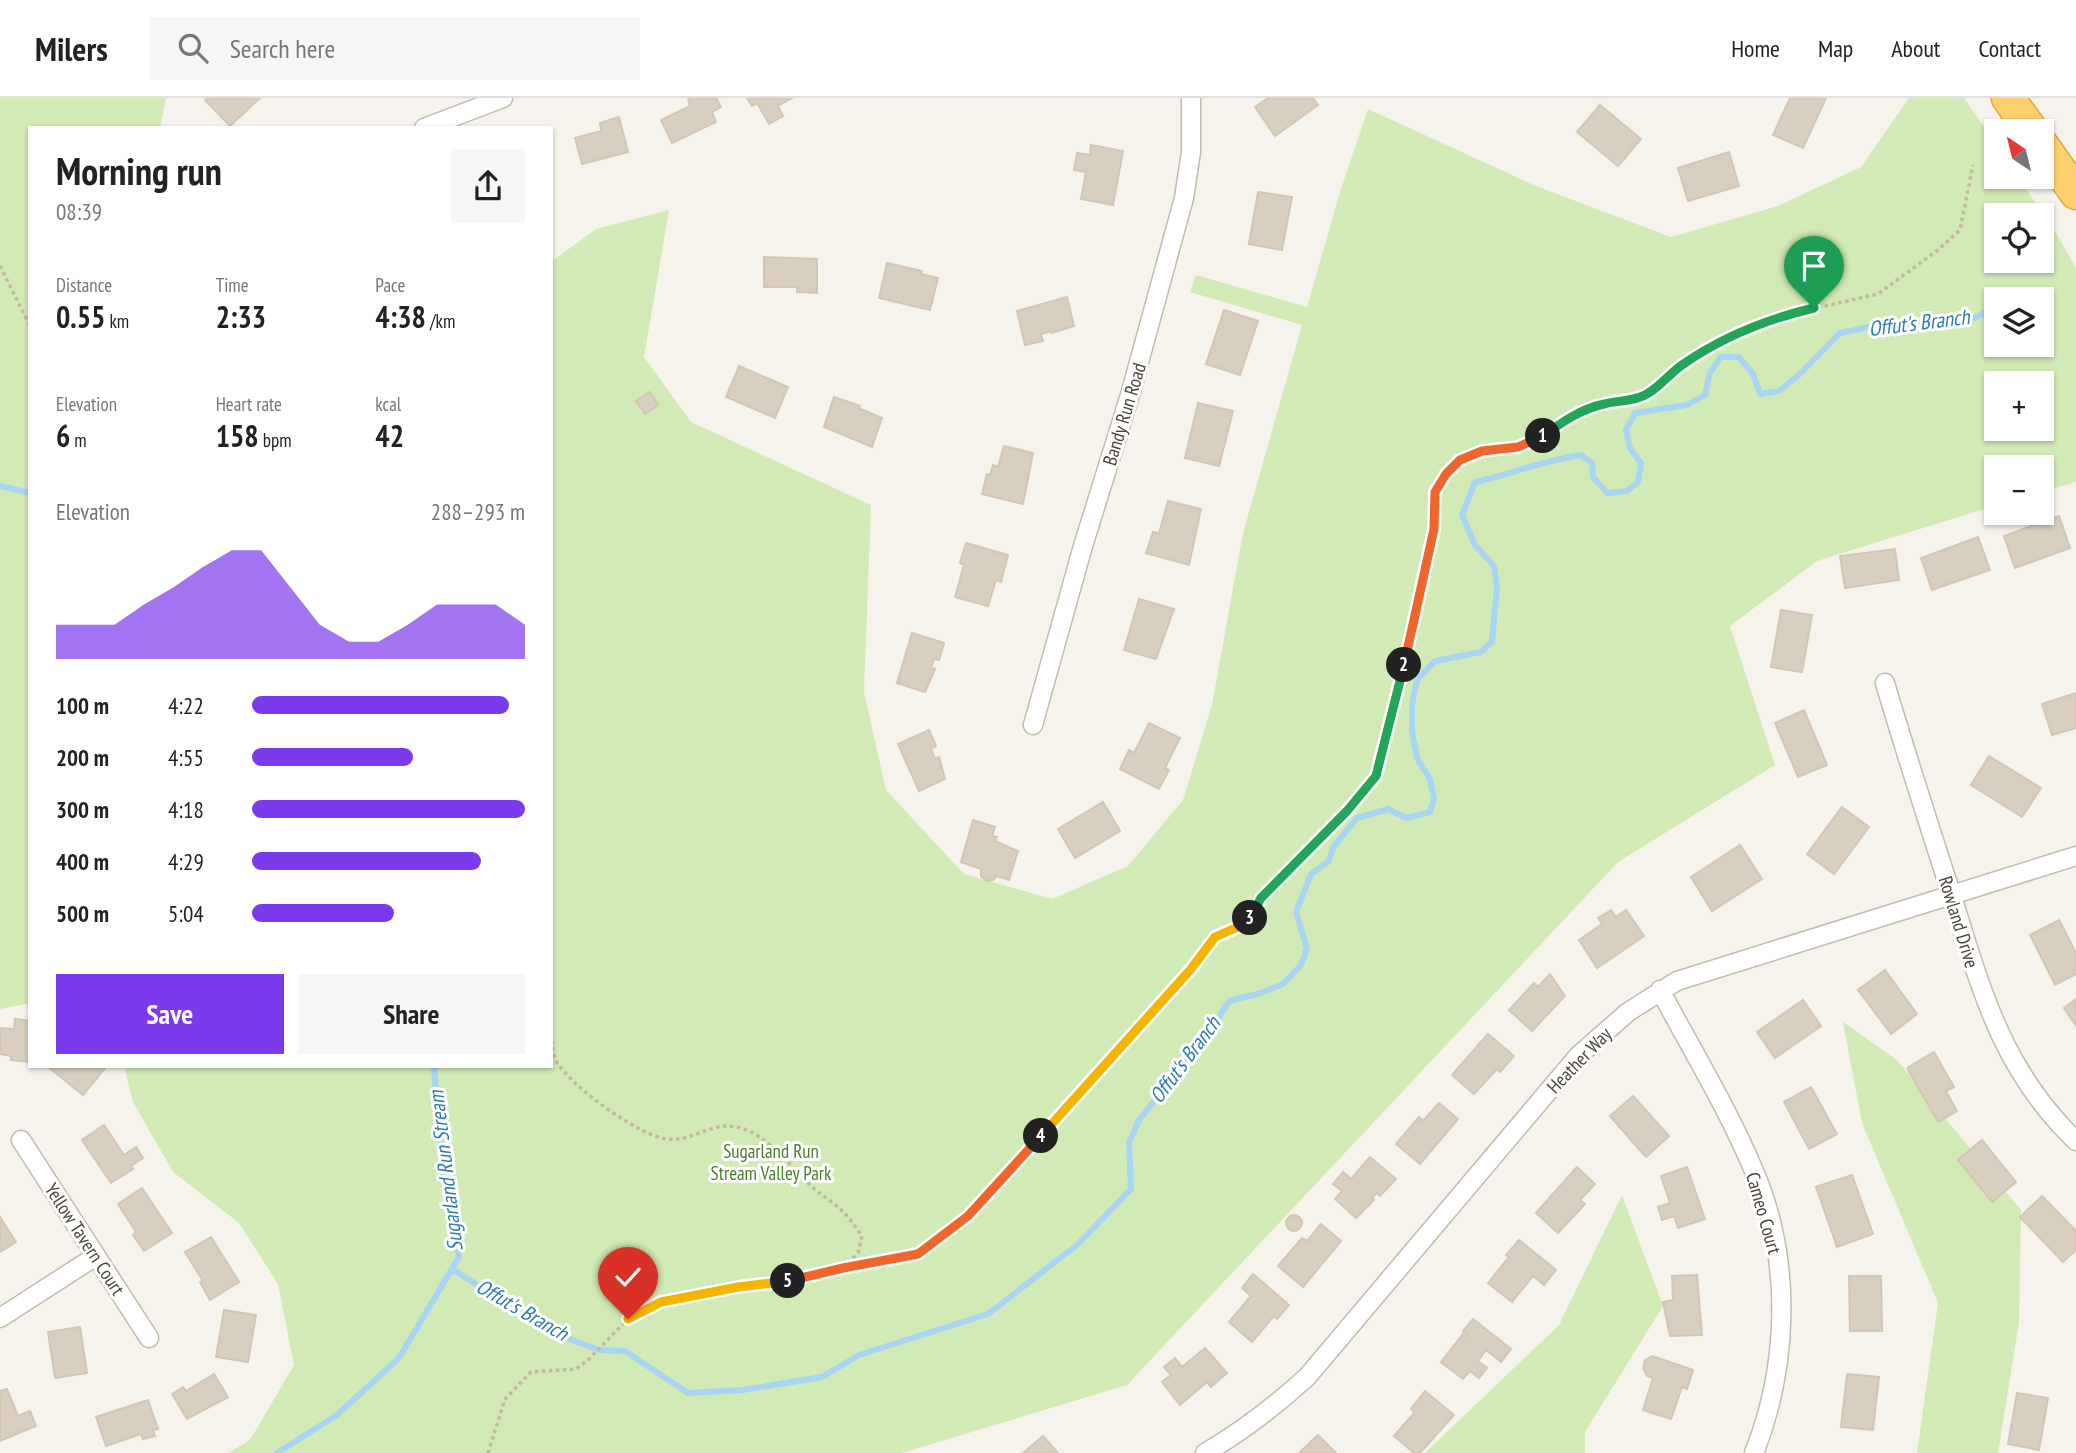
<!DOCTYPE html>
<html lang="en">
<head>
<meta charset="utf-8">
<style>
	body { margin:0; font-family:"PT Sans Narrow",sans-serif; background:#f6f6f6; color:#222; height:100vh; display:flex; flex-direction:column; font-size:26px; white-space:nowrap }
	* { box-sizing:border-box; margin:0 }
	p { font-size:23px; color:#767676 }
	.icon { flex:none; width:38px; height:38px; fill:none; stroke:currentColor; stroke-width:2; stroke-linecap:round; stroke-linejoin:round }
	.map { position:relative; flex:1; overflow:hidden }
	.drawer { position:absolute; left:28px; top:28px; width:525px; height:942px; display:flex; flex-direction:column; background:#fff; border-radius:0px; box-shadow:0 2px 5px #0004 }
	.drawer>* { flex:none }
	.needle { width:46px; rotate:325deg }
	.tools { position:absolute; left:1984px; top:21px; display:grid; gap:14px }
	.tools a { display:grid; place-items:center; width:70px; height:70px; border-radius:0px; background:#fff; box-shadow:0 2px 5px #0004; font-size:35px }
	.pin { position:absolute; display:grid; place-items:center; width:60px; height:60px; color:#fff; margin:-72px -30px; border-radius:50% 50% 50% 0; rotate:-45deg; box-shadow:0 0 7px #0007 }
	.pin .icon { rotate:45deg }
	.km { position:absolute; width:35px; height:35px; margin:-18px; border-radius:50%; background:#222; color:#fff; font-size:19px; line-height:35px; text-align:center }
	.round { display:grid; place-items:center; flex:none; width:74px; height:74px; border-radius:0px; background:#f6f6f6 }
	.head { display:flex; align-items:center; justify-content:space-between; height:119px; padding:0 28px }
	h1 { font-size:38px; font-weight:800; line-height:52px }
	.metrics { display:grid; grid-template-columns:repeat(3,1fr); gap:10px; height:119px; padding:7px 28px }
	.metrics div { display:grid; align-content:center }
	.metrics b { font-size:30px; font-weight:800 }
	.metrics small { font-size:19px; font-weight:400 }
	.metrics p { font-size:19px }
	.chart { height:196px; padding:14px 28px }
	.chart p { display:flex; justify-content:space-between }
	.chart svg { width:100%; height:126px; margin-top:7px; fill:#7c3aed; opacity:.7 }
	.primary-button { display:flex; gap:14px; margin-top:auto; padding:14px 28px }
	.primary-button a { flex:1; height:80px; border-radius:0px; background:#7c3aed; color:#fff; font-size:28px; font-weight:800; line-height:80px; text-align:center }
	.primary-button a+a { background:#f6f6f6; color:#222 }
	ul { padding:0 28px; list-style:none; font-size:23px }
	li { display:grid; grid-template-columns:112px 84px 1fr; align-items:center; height:52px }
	li i { height:18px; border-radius:9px; background:#7c3aed }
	header { display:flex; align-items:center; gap:42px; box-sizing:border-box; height:98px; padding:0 35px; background:#fff; border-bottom:2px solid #e0e0e0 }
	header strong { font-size:33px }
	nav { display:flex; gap:38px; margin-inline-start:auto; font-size:24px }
	.search { width:490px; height:63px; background:#f6f6f6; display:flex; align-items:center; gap:18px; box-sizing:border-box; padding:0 24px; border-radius:0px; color:#767676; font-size:26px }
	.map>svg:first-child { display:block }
	.green { fill:#d2eab5; fill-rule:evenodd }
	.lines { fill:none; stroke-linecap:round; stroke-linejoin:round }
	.stream { stroke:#a9d4f2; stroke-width:6 }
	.building { fill:#d8cfc1; stroke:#d3c7b4; stroke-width:2 }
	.street-casing { stroke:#c2bbae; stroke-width:21 }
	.highway-casing { stroke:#e0a43c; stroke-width:35 }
	.path { stroke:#c4b79f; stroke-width:3.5; stroke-dasharray:3.5 3.5; stroke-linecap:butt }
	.street { stroke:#fff; stroke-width:18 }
	.highway { stroke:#ffcf6e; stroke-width:32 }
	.split-1-casing { stroke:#fff; stroke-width:14 }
	.split-2-casing { stroke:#fff; stroke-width:14 }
	.split-3-casing { stroke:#fff; stroke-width:14 }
	.split-4-casing { stroke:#fff; stroke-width:14 }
	.split-5-casing { stroke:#fff; stroke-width:14 }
	.split-6-casing { stroke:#fff; stroke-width:14 }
	.split-1 { stroke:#22a559; stroke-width:9 }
	.split-2 { stroke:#f0652b; stroke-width:9 }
	.split-3 { stroke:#22a559; stroke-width:9 }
	.split-4 { stroke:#f5b400; stroke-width:9 }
	.split-5 { stroke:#f0652b; stroke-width:9 }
	.split-6 { stroke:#f5b400; stroke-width:9 }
	.labels { text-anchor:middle; stroke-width:6; stroke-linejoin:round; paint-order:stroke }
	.street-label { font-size:19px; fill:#4b4439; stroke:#fff }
	.park-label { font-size:19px; fill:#4a7f2a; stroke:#fff }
	.water-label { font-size:21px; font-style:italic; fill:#2e7ab2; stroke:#fff }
</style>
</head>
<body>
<header>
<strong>Milers</strong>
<div class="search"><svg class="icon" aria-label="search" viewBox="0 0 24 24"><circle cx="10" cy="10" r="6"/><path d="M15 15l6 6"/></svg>Search here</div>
<nav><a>Home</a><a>Map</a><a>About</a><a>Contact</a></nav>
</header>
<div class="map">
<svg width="2076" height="1355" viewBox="0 0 2076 1355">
	<rect width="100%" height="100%" fill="#f6f3ec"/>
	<path class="green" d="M0 0H166L160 30H30V905L0 911Z
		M1909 0H1964L1997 48V79H2018L2059 140 2076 170V384L2042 394V369H1997V407L1817 463 1730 528 1775 667 1618 764 1127 1287 902 1355H228L250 1342 294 1267 278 1186 239 1125 173 1074 133 1004 124 968H551V164L596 131 669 112 644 259 691 324 871 407 864 594 886 692 964 776 1052 801 1128 768 1183 702 1212 607 1243 435 1302 227 1190 194 1196 177 1307 209 1340 94 1368 11 1536 88 1671 139 1778 108 1861 69ZM1997 117H2042V163H1997ZM1997 201H2042V247H1997ZM1997 285H2042V331H1997Z
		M1843 924 1897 962 2021 1112 2019 1224 1998 1355H1917L1938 1205 1862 1025Z
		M1622 1097 1663 1208 1585 1334V1355H1425L1559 1227Z"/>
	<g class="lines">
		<path class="stream" d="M0 388 30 395
			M452 1171 554 1235 599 1252 625 1253 688 1295 743 1292 822 1279 859 1257 988 1216 1077 1147 1131 1091 1129 1045 1139 1022 1204 942 1229 903 1261 895 1283 886 1301 867 1307 851 1296 814 1311 776 1328 764 1334 748 1357 720 1388 711 1406 720 1430 714 1434 700 1430 681 1417 660 1412 633V606L1417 582 1435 563 1481 554 1492 544 1497 489 1494 468 1475 447 1462 417 1475 384C1511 376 1545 362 1581 357L1592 365 1593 379 1607 395 1627 393 1638 384 1641 365 1630 350 1626 332 1635 315 1687 307 1705 297 1710 274 1721 259H1739L1753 276 1760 296 1779 293 1800 276 1840 235 1869 229 1922 227 1952 218 1970 222 1997 209
			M277 1355 337 1317 399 1260 459 1159 438 1025 434 968"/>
	</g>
	<path class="building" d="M208 0H260L230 28 205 2Z
		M716 0 721 9 712 14 716 24 672 45 661 22 690 8 688 0Z
		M747 0H792L778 8 783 18 769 26 757 5 752 8Z
		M1268 0H1313L1318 7 1275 38 1255 9Z
		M1790 0H1826L1803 50 1773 37Z
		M1600 7 1641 41 1618 68 1577 34Z
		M619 19 628 54 582 66 575 40 601 33 600 25Z
		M1091 47 1123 53 1113 107 1081 101 1086 74 1074 72 1077 55 1090 57Z
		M1729 54 1739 88 1688 103 1678 70Z
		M1258 94 1292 99 1282 152 1249 146Z
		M764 159 817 161V195L797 194V189H764Z
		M887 165 922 173 921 176 938 180 930 212 879 200Z
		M1067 199 1074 228 1052 235V233L1041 236 1043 243 1025 247 1017 213Z
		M1224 212 1258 223 1240 277 1206 266Z
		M739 268 788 289 775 320 726 299Z
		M650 294 658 307 645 316 636 303Z
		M834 299 860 308 859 312 861 311 882 320 872 349 824 329Z
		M1198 305 1233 313 1219 368 1185 360Z
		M1004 348 1033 355 1023 406 982 396 987 376 990 377 993 367 998 369Z
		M1168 403 1201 411 1189 467 1146 455 1153 434 1159 435Z
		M2059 418 2070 450 2015 470 2004 438Z
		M1978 439 1990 472 1932 492 1921 460Z
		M966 445 1008 457 1001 484 996 482 988 508 955 499 964 467 960 465Z
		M1895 451 1899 482 1845 490 1840 458Z
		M1139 501 1174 511 1156 561 1124 552Z
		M1781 512 1812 517 1802 574 1771 569Z
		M912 535 944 545 939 562 934 561 931 570 935 571 925 594 897 585Z
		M2076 595V630L2052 637 2042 606Z
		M1804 612 1827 667 1798 679 1775 625Z
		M1149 625 1180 640 1165 670 1169 672 1159 691 1120 671 1129 652 1134 655Z
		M929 632 936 648 931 651 935 661 939 659 945 681 919 693 898 646Z
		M1989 658 2041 690 2022 719 1971 687Z
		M1103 704 1120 733 1075 760 1058 731Z
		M1842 709 1869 729 1834 776 1807 756Z
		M973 722 995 729 992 738 997 739 995 743 1018 753 1009 782 997 778 993 782 987 783 981 778V771L961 764Z
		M1740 747 1762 781 1712 813 1691 779Z
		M1611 812 1616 819 1626 812 1644 838 1597 870 1579 842 1602 826 1598 820Z
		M2059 822 2076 855V876L2055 887 2030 837Z
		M1885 872 1917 916 1891 936 1858 892Z
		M1550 876 1565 898 1532 933 1509 912 1534 885 1538 889Z
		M2076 901V928L2064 910Z
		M1803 902 1821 928 1775 960 1757 934Z
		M15 921 30 923V964L11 962V958L0 956V930L14 931Z
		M1488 936 1514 958 1500 974 1497 971 1474 996 1452 977Z
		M1934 954 1954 989 1946 993 1957 1013 1938 1024 1907 970Z
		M47 968H106V969L83 997Z
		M1811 989 1837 1036 1809 1051 1784 1004Z
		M1633 998 1669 1038 1646 1059 1610 1018Z
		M1439 1005 1458 1021 1420 1066 1396 1046 1419 1019 1423 1023Z
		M104 1027 124 1057 136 1049 143 1060 131 1068 133 1071 111 1085 82 1042Z
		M1982 1042 2016 1084 1992 1104 1958 1062Z
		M1370 1059 1396 1081 1380 1098 1377 1095 1372 1100 1374 1102 1356 1120 1335 1101 1342 1093 1333 1086 1343 1074 1351 1081Z
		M1577 1069 1595 1086 1580 1102 1585 1106 1558 1135 1536 1115Z
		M1687 1069 1705 1121 1678 1130 1674 1118 1662 1122 1658 1109 1670 1105 1661 1078Z
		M1852 1077 1873 1136 1837 1149 1816 1089Z
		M142 1090 172 1135 144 1153 133 1137 136 1134 118 1106Z
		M2042 1098 2076 1133V1152L2063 1164 2020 1119Z
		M1286 1125a8 8 0 1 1 16 0a8 8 0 1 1-16 0Z
		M0 1119 16 1144 0 1154Z
		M1321 1126 1341 1143 1303 1189 1278 1168 1302 1140 1307 1143Z
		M211 1139 239 1184 210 1202 200 1184 203 1183 185 1154Z
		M1519 1142 1556 1172 1544 1187 1533 1178 1512 1204 1488 1185 1509 1159 1506 1157Z
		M1253 1176 1289 1207 1277 1221 1274 1218 1252 1244 1229 1224 1251 1198 1242 1190Z
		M1697 1177 1702 1237 1670 1238 1663 1204 1673 1202 1672 1178Z
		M1849 1178H1881L1882 1233H1850Z
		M224 1212 256 1217 248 1264 216 1259Z
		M1473 1221 1511 1251 1501 1264 1486 1252 1478 1263 1487 1270 1479 1280 1470 1273 1463 1281 1441 1264 1463 1236 1466 1239 1467 1236 1463 1233Z
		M80 1229 87 1275 55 1280 48 1234Z
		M1205 1250 1227 1275 1211 1289 1207 1284 1180 1307 1162 1284 1171 1277 1164 1269 1175 1260 1182 1269Z
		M1652 1258 1693 1272 1687 1291 1682 1289 1671 1321 1643 1312 1653 1280 1647 1278 1643 1270 1645 1262Z
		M214 1276 228 1299 187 1321 172 1296 183 1289 186 1293Z
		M1847 1276 1879 1279 1873 1332 1841 1329Z
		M7 1291 18 1318 30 1313 36 1328 0 1343V1293Z
		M1425 1293 1454 1317 1420 1355H1414L1394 1338 1415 1314 1411 1311Z
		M2017 1295 2048 1300 2039 1352 2008 1346Z
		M148 1302 158 1331 153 1332 155 1338 143 1341 141 1336 106 1348 96 1319Z
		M1318 1337 1336 1355H1299Z
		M1043 1338 1058 1355H1023Z"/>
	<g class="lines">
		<g class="street-casing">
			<path id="street" d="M424 30 503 0
				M1885 585C1905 653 1927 721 1949 789 1980 886 1999 969 2076 1043
				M1033 627 1083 448 1130 297 1184 100 1191 54V0
				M1660 892C1692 952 1728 1011 1754 1073 1792 1161 1789 1267 1754 1355
				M21 1042 149 1240
				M0 1220 96 1158
				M1205 1355C1243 1333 1275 1308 1307 1279L1578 958 1628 914 1677 883 2076 758"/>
		</g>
		<g class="highway-casing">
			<path id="highway" d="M2008 0 2032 33
				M2042 47 2076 95"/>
		</g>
		<path class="path" d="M0 168 30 228
			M843 1170 918 1156 968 1118 1191 871 1215 839 1246 825 1261 800 1347 713 1376 678 1409 549 1434 431 1435 394 1446 376 1460 362 1482 353 1518 349 1537 342 1583 312 1606 305 1637 301 1649 295 1684 266 1708 251 1781 218 1878 196 1938 152 1960 132 1973 67
			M488 1355 505 1301 531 1274 576 1271 588 1262 628 1221 661 1204 738 1189 792 1183 843 1170 858 1155 862 1138C856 1130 850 1120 842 1113 832 1103 819 1096 809 1086 788 1066 772 1042 744 1031 712 1020 697 1044 667 1041 639 1038 574 990 558 966 553 959 553 949 551 941"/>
		<use href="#street" class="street"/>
		<use href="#highway" class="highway"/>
	</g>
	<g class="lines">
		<g class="split-1-casing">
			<path id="split-1" d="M1543 338C1562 324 1581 311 1604 306 1618 302 1632 304 1645 297 1659 290 1669 276 1682 267 1722 239 1767 221 1814 210"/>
		</g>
		<g class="split-2-casing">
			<path id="split-2" d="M1404 567 1434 431 1435 394 1446 376 1460 362 1482 353 1518 349 1543 338"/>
		</g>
		<g class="split-3-casing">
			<path id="split-3" d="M1250 820 1261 800 1347 713 1376 678 1404 567"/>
		</g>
		<g class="split-4-casing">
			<path id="split-4" d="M1041 1038 1191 871 1215 839 1247 825 1250 820"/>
		</g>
		<g class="split-5-casing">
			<path id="split-5" d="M788 1183 843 1170 918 1156 968 1118 1041 1038"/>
		</g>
		<g class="split-6-casing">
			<path id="split-6" d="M628 1221 661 1204 738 1189 788 1183"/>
		</g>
		<use href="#split-1" class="split-1"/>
		<use href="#split-2" class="split-2"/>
		<use href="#split-3" class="split-3"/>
		<use href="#split-4" class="split-4"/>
		<use href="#split-5" class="split-5"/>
		<use href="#split-6" class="split-6"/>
	</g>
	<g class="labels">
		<g class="street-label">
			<text transform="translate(1124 316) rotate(-73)" y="7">Bandy Run Road</text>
			<text transform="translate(1959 824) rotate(73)" y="7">Rowland Drive</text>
			<text transform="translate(1579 962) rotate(-46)" y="7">Heather Way</text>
			<text transform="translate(1764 1115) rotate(74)" y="7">Cameo Court</text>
			<text transform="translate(85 1141) rotate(57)" y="7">Yellow Tavern Court</text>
		</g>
		<g class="park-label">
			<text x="771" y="1060">Sugarland Run<tspan x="771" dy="22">Stream Valley Park</tspan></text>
		</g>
		<g class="water-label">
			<text transform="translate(1919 225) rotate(-7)" y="7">Offut's Branch</text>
			<text transform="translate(1185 962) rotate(-53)" y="7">Offut's Branch</text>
			<text transform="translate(446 1073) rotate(-97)" y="7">Sugarland Run Stream</text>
			<text transform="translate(522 1212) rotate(30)" y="7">Offut's Branch</text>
		</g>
	</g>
</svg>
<div class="tools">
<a><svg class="needle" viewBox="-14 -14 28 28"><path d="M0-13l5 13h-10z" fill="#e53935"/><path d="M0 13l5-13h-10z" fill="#767676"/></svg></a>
<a><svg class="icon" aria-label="locate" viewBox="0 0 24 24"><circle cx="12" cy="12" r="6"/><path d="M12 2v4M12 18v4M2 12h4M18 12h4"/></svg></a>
<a><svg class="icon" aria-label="layers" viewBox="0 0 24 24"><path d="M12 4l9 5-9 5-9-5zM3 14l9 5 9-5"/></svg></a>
<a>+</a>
<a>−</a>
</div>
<div class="pin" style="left:1814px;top:210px;background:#1e9e55"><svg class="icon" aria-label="arrive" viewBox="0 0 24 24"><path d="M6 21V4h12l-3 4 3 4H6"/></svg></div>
<div class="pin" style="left:628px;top:1221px;background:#d93025"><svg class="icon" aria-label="check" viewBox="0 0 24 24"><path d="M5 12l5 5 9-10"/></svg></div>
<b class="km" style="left:1543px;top:338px">1</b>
<b class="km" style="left:1404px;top:567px">2</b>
<b class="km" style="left:1250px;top:820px">3</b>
<b class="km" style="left:1041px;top:1038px">4</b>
<b class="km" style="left:788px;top:1183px">5</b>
<section class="drawer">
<div class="head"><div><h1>Morning run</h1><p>08:39</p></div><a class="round"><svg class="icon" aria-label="share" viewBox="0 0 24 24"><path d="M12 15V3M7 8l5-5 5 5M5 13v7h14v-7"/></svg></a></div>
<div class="metrics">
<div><p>Distance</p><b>0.55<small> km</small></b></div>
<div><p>Time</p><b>2:33</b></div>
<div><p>Pace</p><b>4:38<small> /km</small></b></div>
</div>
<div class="metrics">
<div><p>Elevation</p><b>6<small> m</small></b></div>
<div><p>Heart rate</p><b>158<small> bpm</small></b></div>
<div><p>kcal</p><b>42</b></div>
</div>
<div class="chart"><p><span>Elevation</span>288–293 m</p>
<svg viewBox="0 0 160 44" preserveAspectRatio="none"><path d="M0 44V32L10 32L20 32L30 25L40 19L50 12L60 6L70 6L80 19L90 32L100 38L110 38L120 32L130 25L140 25L150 25L160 32V44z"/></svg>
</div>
<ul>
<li><b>100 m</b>4:22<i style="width:94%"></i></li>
<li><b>200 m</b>4:55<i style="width:59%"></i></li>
<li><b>300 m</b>4:18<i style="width:100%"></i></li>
<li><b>400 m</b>4:29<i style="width:84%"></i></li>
<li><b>500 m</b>5:04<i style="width:52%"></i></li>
</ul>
<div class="primary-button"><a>Save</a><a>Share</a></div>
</section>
</div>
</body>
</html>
